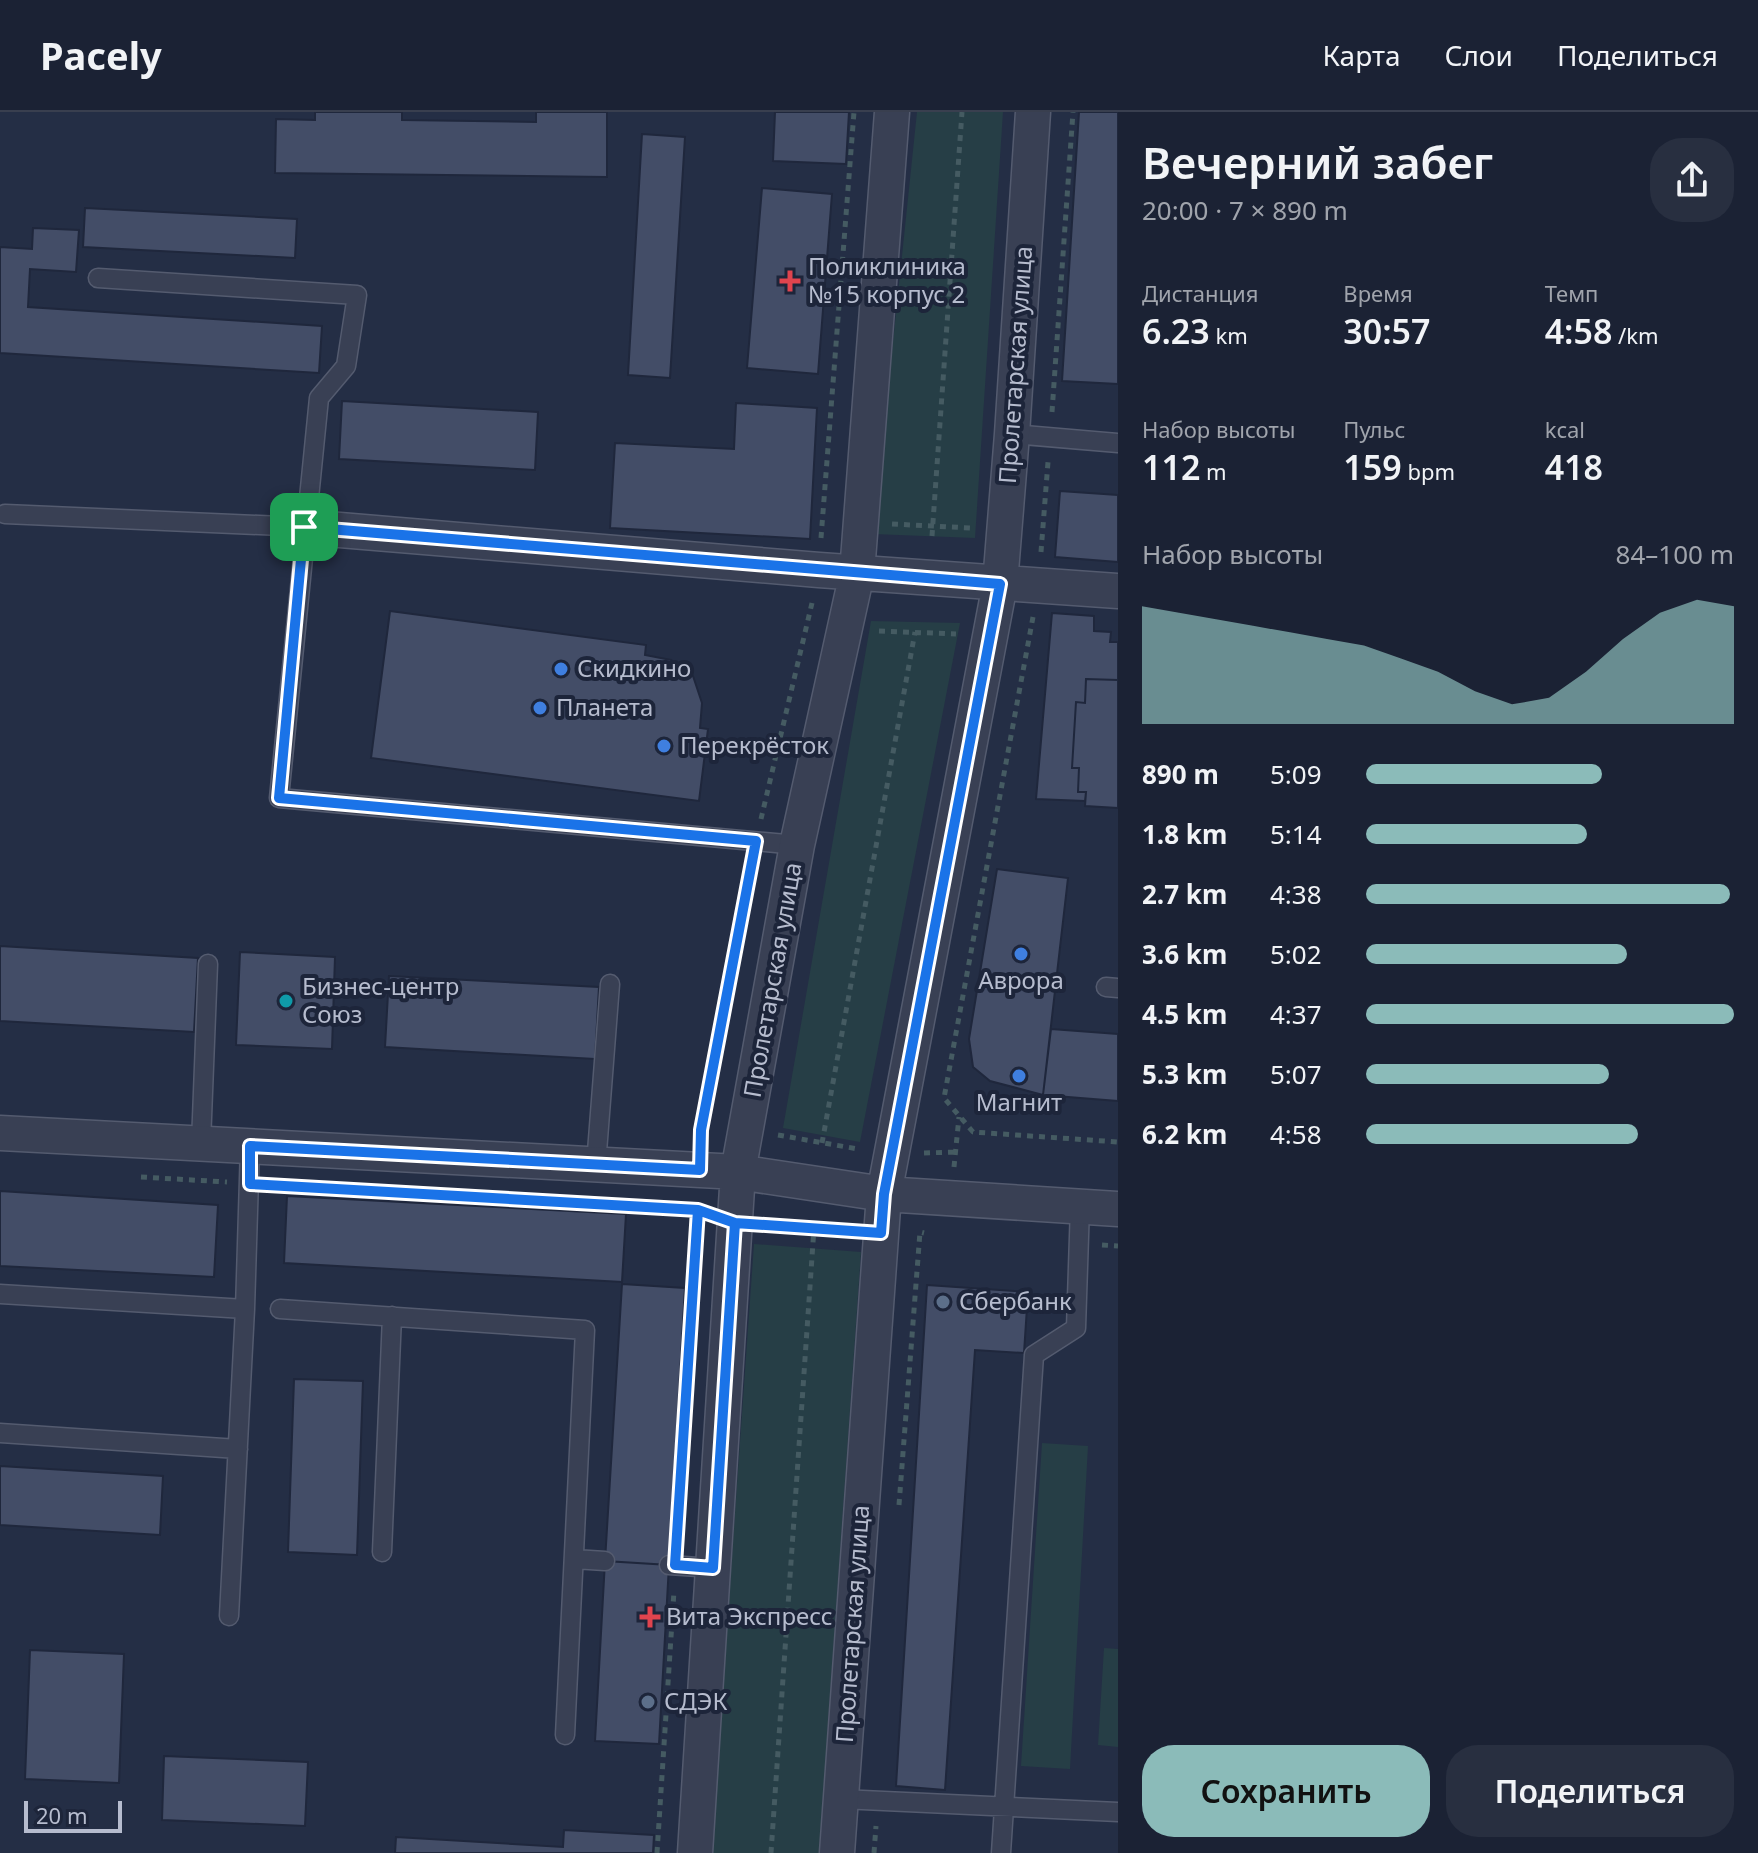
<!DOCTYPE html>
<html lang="ru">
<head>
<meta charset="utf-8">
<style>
	body { margin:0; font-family:"Noto Sans",sans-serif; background:#282f40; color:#f1f3f6; height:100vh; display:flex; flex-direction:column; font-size:30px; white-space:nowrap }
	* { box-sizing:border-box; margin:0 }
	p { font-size:26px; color:#a0a4ac }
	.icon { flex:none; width:44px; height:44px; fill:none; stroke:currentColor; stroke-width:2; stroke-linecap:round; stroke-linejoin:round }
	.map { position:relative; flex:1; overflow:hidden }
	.side { display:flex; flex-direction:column; background:#1b2234; width:640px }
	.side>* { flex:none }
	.scale { position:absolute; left:24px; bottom:20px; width:98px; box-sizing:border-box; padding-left:8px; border:4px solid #b6bcce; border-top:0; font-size:22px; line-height:28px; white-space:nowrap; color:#b6bcce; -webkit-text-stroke:6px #1d253a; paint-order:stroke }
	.pin { position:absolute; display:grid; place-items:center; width:68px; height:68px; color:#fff; margin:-34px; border-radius:16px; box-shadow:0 4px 12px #0006 }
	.round { display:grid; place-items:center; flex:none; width:84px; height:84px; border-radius:32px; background:#282f40 }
	.overview { display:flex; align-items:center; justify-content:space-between; height:136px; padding:0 24px }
	h1 { font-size:44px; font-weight:600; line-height:60px }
	.stats { display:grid; grid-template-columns:repeat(3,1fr); gap:12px; height:136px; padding:8px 24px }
	.stats div { display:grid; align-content:center }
	.stats b { font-size:34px; font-weight:600 }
	.stats small { font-size:22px; font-weight:400 }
	.stats p { font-size:22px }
	.chart { height:224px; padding:16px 24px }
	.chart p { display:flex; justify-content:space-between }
	.chart svg { width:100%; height:144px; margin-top:8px; fill:#8bbbb9; opacity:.7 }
	.action { display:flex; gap:16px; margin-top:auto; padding:16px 24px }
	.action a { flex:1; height:92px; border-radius:32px; background:#8bbbb9; color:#111; font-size:32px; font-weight:600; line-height:92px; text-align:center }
	.action a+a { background:#282f40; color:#f1f3f6 }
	ul { padding:0 24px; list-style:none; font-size:26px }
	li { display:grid; grid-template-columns:128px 96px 1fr; align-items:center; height:60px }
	li i { height:20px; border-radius:10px; background:#8bbbb9 }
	header { display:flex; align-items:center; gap:48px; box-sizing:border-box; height:112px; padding:0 40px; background:#1b2234; border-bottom:2px solid #393f4f }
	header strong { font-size:38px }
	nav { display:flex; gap:44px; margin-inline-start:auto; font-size:28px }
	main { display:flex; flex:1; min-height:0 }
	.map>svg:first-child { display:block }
	.green { fill:#263e46 }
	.building { fill:#434d67; stroke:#1f273c; stroke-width:2 }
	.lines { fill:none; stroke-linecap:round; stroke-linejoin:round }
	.service-casing { stroke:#545b6f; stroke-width:21 }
	.minor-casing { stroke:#545b6f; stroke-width:37 }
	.path { stroke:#455b62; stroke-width:5; stroke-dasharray:6 6; stroke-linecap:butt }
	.service { stroke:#394054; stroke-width:18 }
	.minor { stroke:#394054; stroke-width:34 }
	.route-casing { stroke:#fff; stroke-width:16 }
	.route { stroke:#1a73e8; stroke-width:10 }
	.health-dot { fill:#e0444e; stroke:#1d253a; stroke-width:3 }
	.shop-dot { fill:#3f7fe0; stroke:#1d253a; stroke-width:3 }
	.culture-dot { fill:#0f9aa8; stroke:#1d253a; stroke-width:3 }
	.service-dot { fill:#5c6f8a; stroke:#1d253a; stroke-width:3 }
	.labels { text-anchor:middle; stroke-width:8; stroke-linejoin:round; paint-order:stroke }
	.poi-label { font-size:24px; fill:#b6bcce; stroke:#1d253a; text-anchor:start }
	.street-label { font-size:24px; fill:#b6bcce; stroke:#1d253a }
</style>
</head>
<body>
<header>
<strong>Pacely</strong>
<nav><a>Карта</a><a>Слои</a><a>Поделиться</a></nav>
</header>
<main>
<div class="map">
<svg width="1118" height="1741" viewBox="0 0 1118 1741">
	<rect width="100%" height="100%" fill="#242e45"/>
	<path class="green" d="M917 0H1003L975 426 873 422Z
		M871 509 960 511 860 1030 783 1016Z
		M754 1132 861 1140 819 1741H711Z
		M1042 1331 1088 1334 1070 1657 1021 1654Z
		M1104 1536 1118 1537V1635L1098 1633Z"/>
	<path class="building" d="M315 0H402V8L536 10V0H607V65L275 61 276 7 315 8Z
		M775 0H849L846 52 773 49Z
		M1079 0H1118V272L1062 269Z
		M642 22 685 25 670 266 628 263Z
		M762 76 832 82 818 262 747 256Z
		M85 96 297 107 295 146 83 135Z
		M33 116 79 118 76 160 30 157 28 195 322 214 319 261 0 241V135L32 137Z
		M342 289 538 300 535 358 339 347Z
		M736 291 817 296 810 427 610 416 615 331 734 337Z
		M1060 379 1118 383V450L1055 445Z
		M390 499 646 533 645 543 671 548 693 564 702 591 700 616 708 617 699 689 371 646Z
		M1052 501 1094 504V519L1111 520 1110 530H1118V568L1086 567 1085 591 1076 590 1072 656H1079L1078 680H1086L1085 689 1036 687Z
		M1086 567 1118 568V696L1085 694 1086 680H1078L1079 656H1072L1076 590 1085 591Z
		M997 757 1068 766 1043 983 990 969 973 955 969 927Z
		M0 834 198 846 194 920 0 909Z
		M240 840 335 845 332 937 236 933Z
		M389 864 599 875 595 947 385 935Z
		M1051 917 1118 922V989L1043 983Z
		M0 1079 218 1093 214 1165 0 1154Z
		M287 1084 626 1102 622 1170 284 1151Z
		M622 1172 685 1176 669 1453 605 1449Z
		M927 1173 1028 1180 1024 1241 975 1238 945 1678 896 1674Z
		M294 1267 363 1269 357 1443 288 1440Z
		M0 1354 163 1364 160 1423 0 1413Z
		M605 1449 669 1453 659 1632 595 1629Z
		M30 1538 124 1542 119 1671 25 1667Z
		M164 1644 308 1650 305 1714 162 1708Z
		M564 1718 654 1723 653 1741H395L396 1725 563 1735Z"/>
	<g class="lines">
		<g class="service-casing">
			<path id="service" d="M98 166 357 183 346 254 319 286 279 686 797 733
				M1012 322 1118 331
				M5 402 304 415
				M1106 875 1118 876
				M201 1031 208 852
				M596 1053 610 872
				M0 1182 245 1197
				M280 1197 585 1218 565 1623
				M0 1321 238 1337
				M382 1440 392 1204
				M574 1447 605 1449
				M669 1453 713 1456
				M229 1504 245 1197 250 1034
				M841 1687 1118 1700
				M1001 1741 1034 1243 1076 1216 1080 1094"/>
		</g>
		<g class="minor-casing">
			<path id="minor" d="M304 415 819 458 1118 479
				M0 1021 738 1060 884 1082 1118 1097
				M695 1741 738 1060 797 733 857 461 892 0
				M837 1741 884 1082 1000 472 1012 322 1033 0"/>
		</g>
		<path class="path" d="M1052 300 1073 0
			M892 412 971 416
			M932 424 962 0
			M821 426 854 0
			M1041 440 1048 350
			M1033 505 944 986 973 1020 1118 1030
			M879 519 956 522
			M761 707 812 491
			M778 1023 858 1037
			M701 1025 752 752
			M822 1031 915 520
			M924 1041 956 1040
			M954 1055 959 1005
			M141 1065 227 1070
			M272 1073 698 1098
			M766 1113 851 1119
			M1102 1133 1118 1134
			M899 1393 920 1120 924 1121
			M677 1429 698 1091
			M657 1741 674 1479
			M771 1741 814 1116
			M874 1741 876 1714"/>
		<use href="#service" class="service"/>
		<use href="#minor" class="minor"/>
	</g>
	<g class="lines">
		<g class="route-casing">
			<path id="route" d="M304 415 279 686 756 729 701 1018 700 1058 250 1034V1072L698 1098 735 1111 713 1456 675 1453 698 1098 735 1111 881 1121 884 1082 1000 472 304 415"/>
		</g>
		<use href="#route" class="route"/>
	</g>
	<g class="health-dot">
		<path d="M786 157h8v8h8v8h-8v8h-8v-8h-8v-8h8z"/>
		<path d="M646 1493h8v8h8v8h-8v8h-8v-8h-8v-8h8z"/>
	</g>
	<g class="shop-dot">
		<circle cx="561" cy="557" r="8"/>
		<circle cx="540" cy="596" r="8"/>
		<circle cx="664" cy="634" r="8"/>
		<circle cx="1021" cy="842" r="8"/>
		<circle cx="1019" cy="964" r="8"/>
	</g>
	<circle class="culture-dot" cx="286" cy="889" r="8"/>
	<g class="service-dot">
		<circle cx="943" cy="1190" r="8"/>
		<circle cx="648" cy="1590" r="8"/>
	</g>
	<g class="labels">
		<g class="poi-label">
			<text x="808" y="163">Поликлиника<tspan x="808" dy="28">№15 корпус 2</tspan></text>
			<text x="577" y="565">Скидкино</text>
			<text x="556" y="604">Планета</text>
			<text x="680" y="642">Перекрёсток</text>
			<text x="1021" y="877" text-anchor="middle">Аврора</text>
			<text x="302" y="883">Бизнес-центр<tspan x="302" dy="28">Союз</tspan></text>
			<text x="1019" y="999" text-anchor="middle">Магнит</text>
			<text x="959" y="1198">Сбербанк</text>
			<text x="666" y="1513">Вита Экспресс</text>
			<text x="664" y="1598">СДЭК</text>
		</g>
		<g class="street-label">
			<text transform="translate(1016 253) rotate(-86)" y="8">Пролетарская улица</text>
			<text transform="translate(773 868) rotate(-80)" y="8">Пролетарская улица</text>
			<text transform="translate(853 1512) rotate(-86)" y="8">Пролетарская улица</text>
		</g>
	</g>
</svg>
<div class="scale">20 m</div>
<div class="pin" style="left:304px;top:415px;background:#1e9e55"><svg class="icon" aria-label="arrive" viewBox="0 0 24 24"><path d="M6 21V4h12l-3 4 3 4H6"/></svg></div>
</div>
<section class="side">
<div class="overview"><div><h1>Вечерний забег</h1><p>20:00 · 7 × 890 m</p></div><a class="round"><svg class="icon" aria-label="share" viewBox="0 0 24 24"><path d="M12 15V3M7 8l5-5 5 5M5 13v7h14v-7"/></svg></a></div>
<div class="stats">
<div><p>Дистанция</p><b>6.23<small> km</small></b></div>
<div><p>Время</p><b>30:57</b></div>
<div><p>Темп</p><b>4:58<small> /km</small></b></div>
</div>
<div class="stats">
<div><p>Набор высоты</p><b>112<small> m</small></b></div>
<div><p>Пульс</p><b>159<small> bpm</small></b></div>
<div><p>kcal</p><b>418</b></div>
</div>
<div class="chart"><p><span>Набор высоты</span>84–100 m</p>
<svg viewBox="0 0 160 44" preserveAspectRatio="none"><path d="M0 44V8L10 10L20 12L30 14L40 16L50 18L60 20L70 24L80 28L90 34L100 38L110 36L120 28L130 18L140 10L150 6L160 8V44z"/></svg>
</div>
<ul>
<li><b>890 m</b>5:09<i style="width:64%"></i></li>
<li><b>1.8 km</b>5:14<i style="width:60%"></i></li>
<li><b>2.7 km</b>4:38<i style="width:99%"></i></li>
<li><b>3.6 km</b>5:02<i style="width:71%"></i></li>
<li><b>4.5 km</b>4:37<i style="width:100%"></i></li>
<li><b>5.3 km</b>5:07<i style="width:66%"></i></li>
<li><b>6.2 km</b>4:58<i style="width:74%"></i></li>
</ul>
<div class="action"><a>Сохранить</a><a>Поделиться</a></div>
</section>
</main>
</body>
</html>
